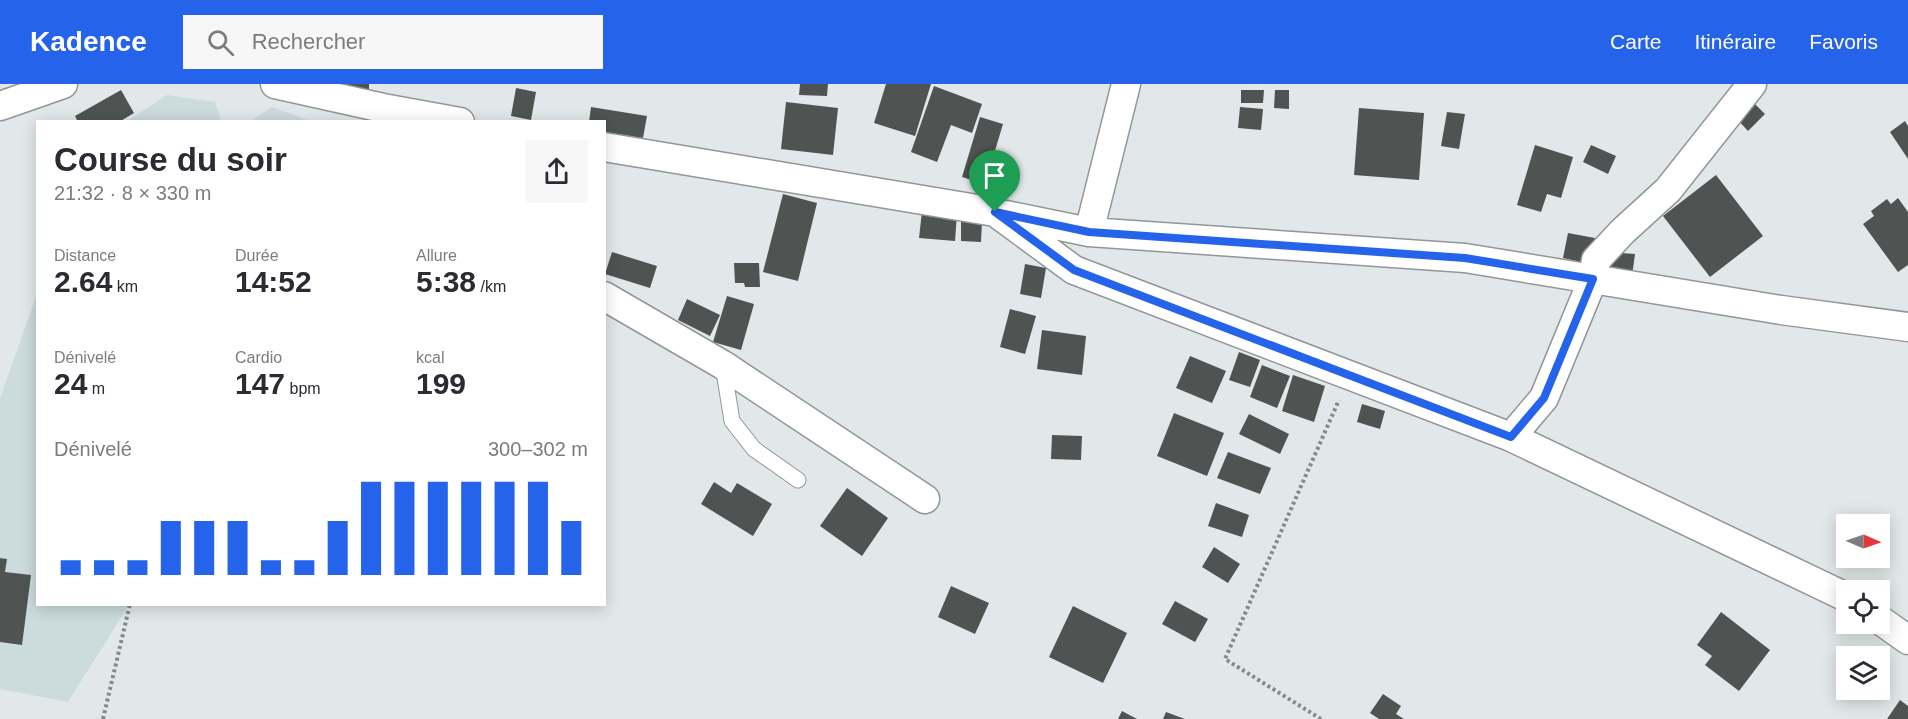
<!DOCTYPE html>
<html lang="fr">
<head>
<meta charset="utf-8">
<style>
	body { margin:0; font-family:Arial,sans-serif; background:#f7f7f7; color:#2b2b33; height:100vh; display:flex; flex-direction:column; font-size:22px; white-space:nowrap }
	* { box-sizing:border-box; margin:0 }
	p { font-size:20px; color:#7c7c81 }
	.icon { flex:none; width:33px; height:33px; fill:none; stroke:currentColor; stroke-width:2; stroke-linecap:round; stroke-linejoin:round }
	.map { position:relative; flex:1; overflow:hidden }
	.details { position:absolute; left:36px; top:36px; width:570px; height:486px; display:flex; flex-direction:column; background:#fff; border-radius:0px; box-shadow:0 3px 15px #0003 }
	.details>* { flex:none }
	.needle { width:39px; rotate:92deg }
	.tools { position:absolute; left:1836px; top:430px; display:grid; gap:12px }
	.tools a { display:grid; place-items:center; width:54px; height:54px; border-radius:0px; background:#fff; box-shadow:0 3px 15px #0003; font-size:30px }
	.pin { position:absolute; display:grid; place-items:center; width:51px; height:51px; color:#fff; margin:-62px -26px; border-radius:50% 50% 50% 0; rotate:-45deg; box-shadow:0 0 6px #0007 }
	.pin .icon { rotate:45deg }
	.round { display:grid; place-items:center; flex:none; width:63px; height:63px; border-radius:0px; background:#f7f7f7 }
	.head { display:flex; align-items:center; justify-content:space-between; height:102px; padding:0 18px }
	h1 { font-size:33px; font-weight:600; line-height:45px }
	.metrics { display:grid; grid-template-columns:repeat(3,1fr); gap:9px; height:102px; padding:6px 18px }
	.metrics div { display:grid; align-content:center }
	.metrics b { font-size:30px; font-weight:600 }
	.metrics small { font-size:16px; font-weight:400 }
	.metrics p { font-size:16px }
	.chart { height:168px; padding:12px 18px }
	.chart p { display:flex; justify-content:space-between }
	.chart svg { width:100%; height:108px; margin-top:6px; stroke:#2563eb; stroke-width:6 }
	header { display:flex; align-items:center; gap:36px; box-sizing:border-box; height:84px; padding:0 30px; background:#2563eb; color:#fff }
	header strong { font-size:28px }
	nav { display:flex; gap:33px; margin-inline-start:auto; font-size:21px }
	.search { width:420px; height:54px; background:#f7f7f7; display:flex; align-items:center; gap:15px; box-sizing:border-box; padding:0 21px; border-radius:0px; color:#7c7c81; font-size:22px }
	.map>svg:first-child { display:block }
	.built { fill:#ccdbdc }
	.building { fill:#4f5453 }
	.lines { fill:none; stroke-linecap:round; stroke-linejoin:round }
	.lane-casing { stroke:#919797; stroke-width:17 }
	.street-casing { stroke:#919797; stroke-width:31 }
	.path { stroke:#85898a; stroke-width:4; stroke-dasharray:3 3; stroke-linecap:butt }
	.lane { stroke:#fff; stroke-width:15 }
	.street { stroke:#fff; stroke-width:28 }
	.route-casing { stroke:#fff; stroke-width:12 }
	.route { stroke:#2563eb; stroke-width:8 }
</style>
</head>
<body>
<header>
<strong>Kadence</strong>
<div class="search"><svg class="icon" aria-label="search" viewBox="0 0 24 24"><circle cx="10" cy="10" r="6"/><path d="M15 15l6 6"/></svg>Rechercher</div>
<nav><a>Carte</a><a>Itinéraire</a><a>Favoris</a></nav>
</header>
<div class="map">
<svg width="1908" height="635" viewBox="0 0 1908 635">
	<rect width="100%" height="100%" fill="#e2e8e9"/>
	<path class="built" d="M167 11 215 18 221 37H127Z
		M272 23 307 36V37H251Z
		M37 210 38 520 129 521 68 618 0 605V314Z"/>
	<path class="building" d="M344 0H369V8L343 6Z
		M800 0H828L827 12 799 11Z
		M886 0H931L915 52 874 39Z
		M934 2 982 20 972 49 951 41 937 78 911 68Z
		M516 4 536 8 531 36 511 32Z
		M121 6 134 29 119 38H78L75 32Z
		M1241 6H1264L1263 19H1241Z
		M1275 6H1289V25L1274 24Z
		M1752 17 1765 30 1748 47 1735 33Z
		M786 18 838 24 833 71 781 65Z
		M591 23 647 32 643 54 604 48V38H589Z
		M1240 23 1263 25 1261 46 1238 44Z
		M1359 24 1424 29 1419 96 1354 91Z
		M1447 28 1465 30 1459 65 1441 62Z
		M980 33 1003 40 985 100 962 93Z
		M1905 37 1908 42V75L1890 48Z
		M1535 61 1573 73 1561 114 1547 110 1541 128 1517 121Z
		M1591 61 1616 72 1608 90 1583 78Z
		M1716 91 1763 152 1710 193 1663 132Z
		M783 110 817 119 798 197 763 188Z
		M1898 114 1908 128V181L1898 188 1863 140 1874 132 1871 127 1887 115 1891 120Z
		M922 127 957 130 955 157 919 154Z
		M961 136 982 137 981 158 961 157Z
		M1568 149 1595 154 1590 180 1563 174Z
		M612 168 657 182 650 204 605 190Z
		M1607 168 1635 170 1632 192 1605 189Z
		M734 179H759L760 203H745L744 199H735Z
		M1025 180 1046 184 1041 214 1020 210Z
		M727 212 754 220 741 266 713 258Z
		M687 215 720 231 710 252 678 236Z
		M1010 225 1036 232 1025 270 1000 263Z
		M1042 246 1086 252 1082 291 1037 285Z
		M1239 268 1260 276 1250 303 1229 296Z
		M1190 272 1226 287 1212 319 1176 304Z
		M1262 281 1290 292 1277 324 1250 313Z
		M1293 291 1325 302 1314 338 1282 327Z
		M1362 320 1385 327 1380 345 1357 338Z
		M1174 329 1224 349 1207 392 1157 372Z
		M1249 330 1289 350 1280 370 1239 350Z
		M1052 351 1082 352 1081 376 1051 375Z
		M1228 368 1271 384 1260 410 1217 394Z
		M714 398 731 409 737 399 772 420 753 452 701 420Z
		M847 404 888 434 862 472 820 442Z
		M1216 419 1249 431 1242 453 1208 442Z
		M1214 463 1240 480 1228 499 1202 483Z
		M0 474 7 475 5 488 31 491 22 561 0 558Z
		M951 502 989 519 975 550 938 533Z
		M1175 517 1208 535 1195 558 1162 540Z
		M1073 522 1127 549 1103 599 1049 573Z
		M1721 528 1770 566 1739 607 1705 581 1712 572 1697 561Z
		M1383 610 1401 622 1396 630 1404 635H1379L1370 629Z
		M1900 616 1908 622V635H1887Z
		M1122 627 1137 635H1118Z
		M1166 628 1185 635H1163Z"/>
	<g class="lines">
		<g class="lane-casing">
			<path id="lane" d="M723 281 732 337 754 365 798 396"/>
		</g>
		<g class="street-casing">
			<path id="street" d="M275 0 383 24 460 38
				M0 22 63 0
				M604 63 995 128 1074 186 1511 353 1846 513
				M1006 131 1089 148 1465 174 1781 226 1908 243
				M1089 148 1126 0
				M604 212 723 281 925 415
				M1511 353 1544 314 1593 195 1596 176 1622 148 1668 106 1752 0
				M1880 536 1908 556"/>
		</g>
		<path class="path" d="M103 635 130 520
			M1321 635 1225 575 1339 316"/>
		<use href="#lane" class="lane"/>
		<use href="#street" class="street"/>
	</g>
	<g class="lines">
		<g class="route-casing">
			<path id="route" d="M995 128 1089 148 1465 174 1593 195 1544 314 1511 353 1074 186Z"/>
		</g>
		<use href="#route" class="route"/>
	</g>
</svg>
<div class="tools">
<a><svg class="needle" viewBox="-14 -14 28 28"><path d="M0-13l5 13h-10z" fill="#e53935"/><path d="M0 13l5-13h-10z" fill="#7c7c81"/></svg></a>
<a><svg class="icon" aria-label="locate" viewBox="0 0 24 24"><circle cx="12" cy="12" r="6"/><path d="M12 2v4M12 18v4M2 12h4M18 12h4"/></svg></a>
<a><svg class="icon" aria-label="layers" viewBox="0 0 24 24"><path d="M12 4l9 5-9 5-9-5zM3 14l9 5 9-5"/></svg></a>
</div>
<div class="pin" style="left:995px;top:128px;background:#1e9e55"><svg class="icon" aria-label="arrive" viewBox="0 0 24 24"><path d="M6 21V4h12l-3 4 3 4H6"/></svg></div>
<section class="details">
<div class="head"><div><h1>Course du soir</h1><p>21:32 · 8 × 330 m</p></div><a class="round"><svg class="icon" aria-label="share" viewBox="0 0 24 24"><path d="M12 15V3M7 8l5-5 5 5M5 13v7h14v-7"/></svg></a></div>
<div class="metrics">
<div><p>Distance</p><b>2.64<small> km</small></b></div>
<div><p>Durée</p><b>14:52</b></div>
<div><p>Allure</p><b>5:38<small> /km</small></b></div>
</div>
<div class="metrics">
<div><p>Dénivelé</p><b>24<small> m</small></b></div>
<div><p>Cardio</p><b>147<small> bpm</small></b></div>
<div><p>kcal</p><b>199</b></div>
</div>
<div class="chart"><p><span>Dénivelé</span>300–302 m</p>
<svg viewBox="0 0 160 44" preserveAspectRatio="none"><path d="M5 44V38M15 44V38M25 44V38M35 44V22M45 44V22M55 44V22M65 44V38M75 44V38M85 44V22M95 44V6M105 44V6M115 44V6M125 44V6M135 44V6M145 44V6M155 44V22"/></svg>
</div>
</section>
</div>
</body>
</html>
